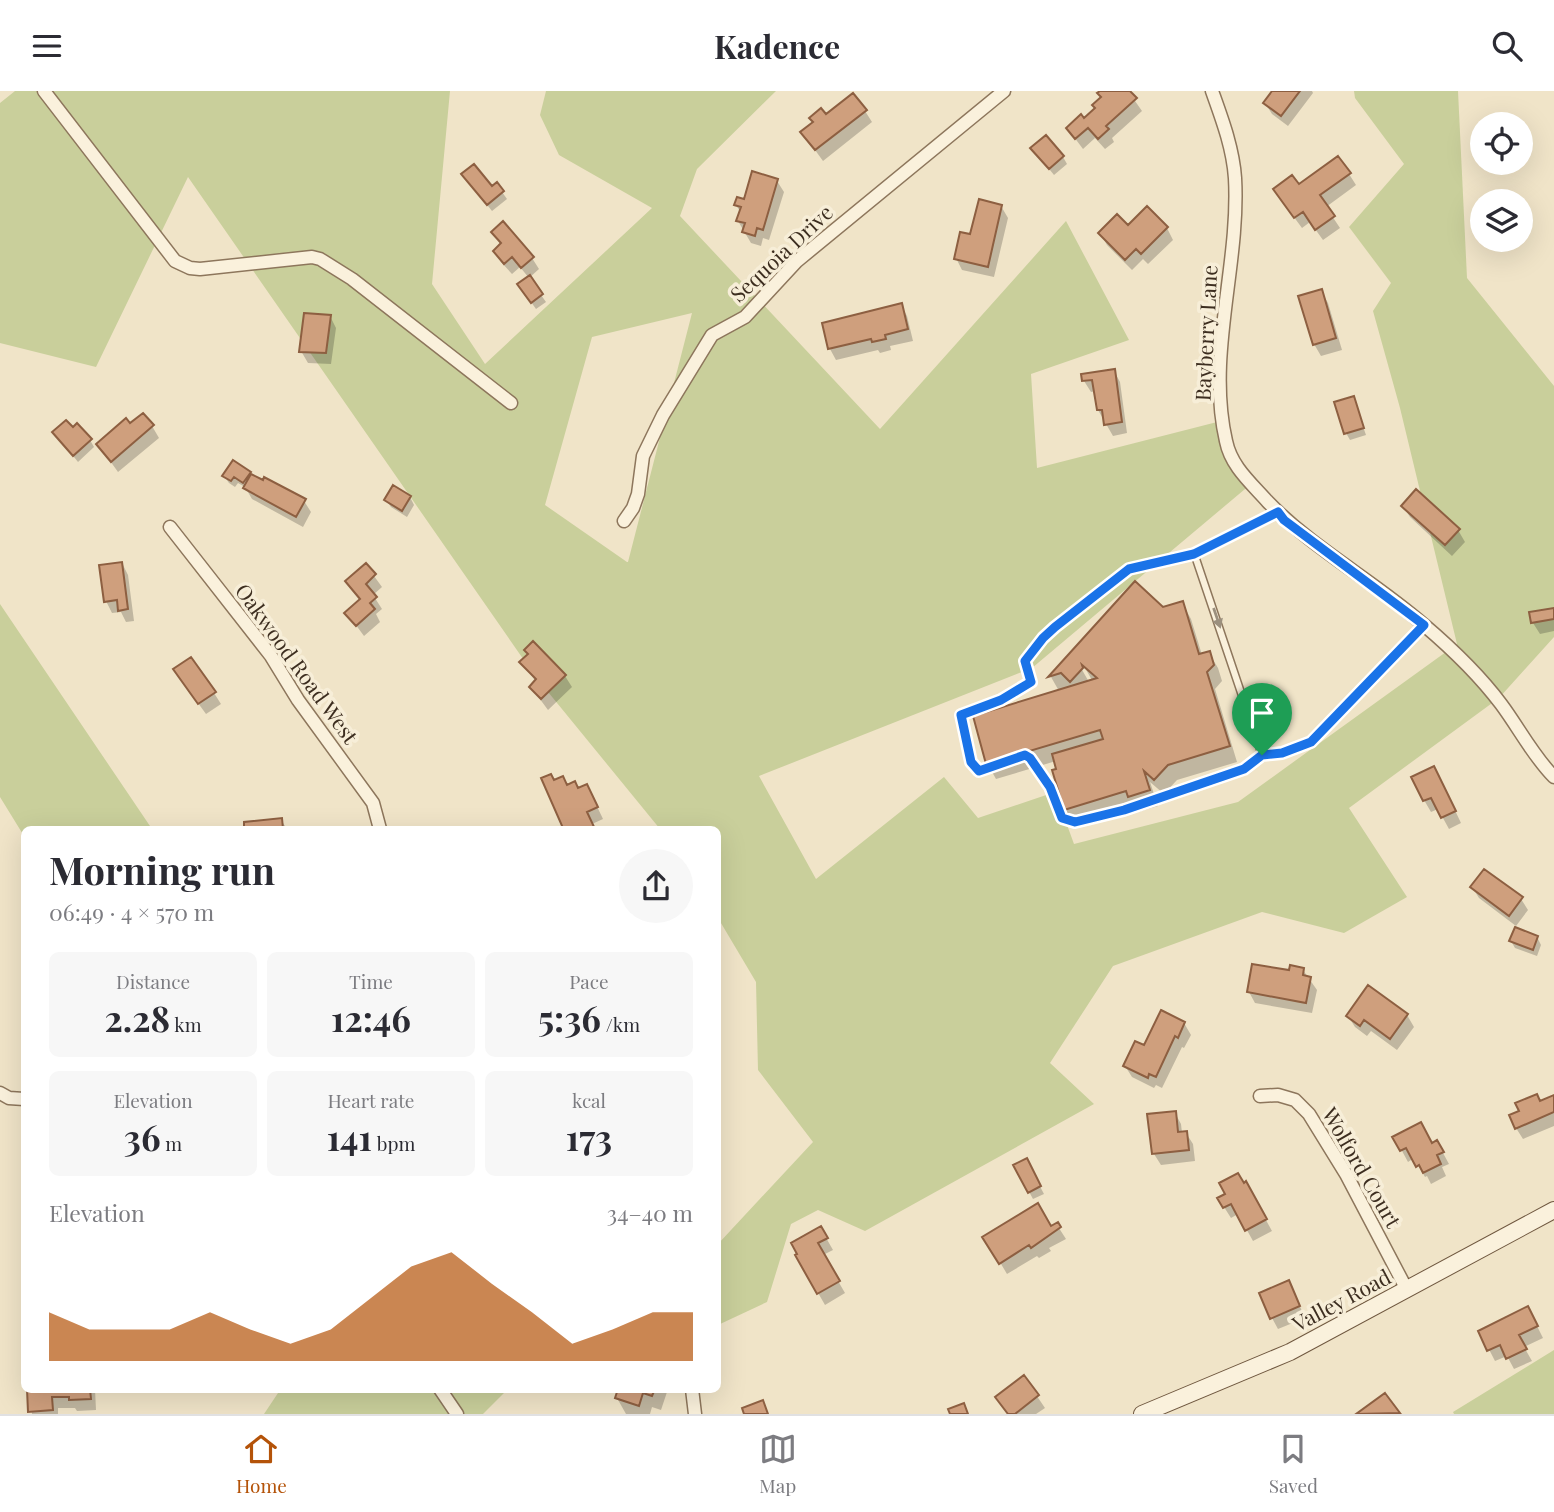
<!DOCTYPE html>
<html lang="en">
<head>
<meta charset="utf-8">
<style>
	body { margin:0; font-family:"Playfair Display",serif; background:#f7f7f7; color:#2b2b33; height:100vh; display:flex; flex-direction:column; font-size:26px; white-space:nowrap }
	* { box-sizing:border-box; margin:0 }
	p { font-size:23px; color:#7c7c81 }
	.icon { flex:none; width:38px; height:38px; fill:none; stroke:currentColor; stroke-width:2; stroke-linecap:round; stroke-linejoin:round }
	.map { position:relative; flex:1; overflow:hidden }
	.drawer { position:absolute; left:21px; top:735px; width:700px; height:567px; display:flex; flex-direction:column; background:#fff; border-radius:10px; box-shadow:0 7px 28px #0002 }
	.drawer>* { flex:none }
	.fabs { position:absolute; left:1470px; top:21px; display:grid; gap:14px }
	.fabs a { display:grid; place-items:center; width:63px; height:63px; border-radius:50%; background:#fff; box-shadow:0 7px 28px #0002; font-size:35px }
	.pin { position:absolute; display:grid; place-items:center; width:60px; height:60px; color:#fff; margin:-72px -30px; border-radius:50% 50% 50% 0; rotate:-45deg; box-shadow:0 0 7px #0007 }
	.pin .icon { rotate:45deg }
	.round { display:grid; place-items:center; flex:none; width:74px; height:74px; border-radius:37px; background:#f7f7f7 }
	.head { display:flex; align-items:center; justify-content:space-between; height:119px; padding:0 28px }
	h1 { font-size:38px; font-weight:700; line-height:52px }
	.figures { display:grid; grid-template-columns:repeat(3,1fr); gap:10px; height:119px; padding:7px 28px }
	.figures div { display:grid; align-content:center; border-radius:10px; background:#f7f7f7; text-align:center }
	.figures b { font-size:35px; font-weight:700 }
	.figures small { font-size:19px; font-weight:400 }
	.figures p { font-size:19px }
	.chart { height:196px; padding:14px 28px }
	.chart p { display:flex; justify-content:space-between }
	.chart svg { width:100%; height:126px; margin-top:7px; fill:#b45309; opacity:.7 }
	header { display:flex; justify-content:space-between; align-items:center; height:91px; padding:0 28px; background:#fff; font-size:32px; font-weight:700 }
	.tab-bar { display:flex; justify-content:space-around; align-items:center; height:98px; border-top:2px solid #e1e1e2; background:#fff; font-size:19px; color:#7c7c81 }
	.tab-bar a { display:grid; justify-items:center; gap:4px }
	.tab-bar .selected { color:#b45309 }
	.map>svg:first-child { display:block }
	.green { fill:#c9cf9b; fill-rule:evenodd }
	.shadow { fill:#0003; fill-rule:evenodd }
	.building { fill:#cf9f7d; stroke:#8d5f41; stroke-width:2 }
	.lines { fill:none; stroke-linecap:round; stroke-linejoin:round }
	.service-casing { stroke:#8d765c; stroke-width:9 }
	.minor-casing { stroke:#8d765c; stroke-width:15 }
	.secondary-casing { stroke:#6f573f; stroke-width:18 }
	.service { stroke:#faf1dc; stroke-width:6 }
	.minor { stroke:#faf1dc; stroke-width:12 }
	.secondary { stroke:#faf1dc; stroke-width:16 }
	.oneway { fill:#9c907e }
	.route-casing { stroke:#fff; stroke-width:14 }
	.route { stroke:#1a73e8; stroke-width:9 }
	.labels { text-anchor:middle; stroke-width:7; stroke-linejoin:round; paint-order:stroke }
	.street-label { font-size:21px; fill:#3d2e20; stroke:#f7eed8 }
</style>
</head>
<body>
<header><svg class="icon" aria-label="menu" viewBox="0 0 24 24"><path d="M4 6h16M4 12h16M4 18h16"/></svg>Kadence<svg class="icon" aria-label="search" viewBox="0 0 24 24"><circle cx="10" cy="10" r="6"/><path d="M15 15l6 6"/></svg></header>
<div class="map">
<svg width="1554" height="1323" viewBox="0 0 1554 1323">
	<rect width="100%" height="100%" fill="#f0e4c8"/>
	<path class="green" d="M15 0H450L432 193 485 273 652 117 559 64 540 24 546 0H776L697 78 680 125 880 338 1066 130 1129 249 1031 283 1037 377 1221 330 1251 393 1032 577 759 685 816 788 944 686 978 727 1055 701 1074 753 1238 711 1457 553 1400 317 1373 220 1391 192 1349 136 1404 73 1355 7 1354 0H1458L1467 187 1554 295V546L1499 607 1349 717 1407 806 1344 842 1262 821 1113 875 1050 972 1094 1013 865 1140 818 1119 791 1133 767 1211 718 1234V1153L813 1051 758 979 756 891 718 827V738H660L535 585 188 86 96 276 0 252V12ZM692 222 628 471H627L545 414 592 246Z
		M0 513 152 738H24V745L0 706Z
		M1554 1259V1323H1454L1453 1321Z
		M280 1299H507L483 1323H264Z"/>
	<path class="shadow" d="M1102 0H1128L1142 20 1112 47 1114 51 1105 58 1095 47 1083 58 1068 38 1084 29 1097 18 1102 7Z
		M1274 0H1312L1313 2 1288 35 1272 23 1265 12Z
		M865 20 872 31 823 70 802 41 826 25Z
		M1033 58 1063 66 1067 73 1054 84Z
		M1349 83 1356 94 1326 116 1340 137 1323 149 1310 131 1302 137 1282 110 1298 96Z
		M468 90 492 98 497 94 507 108 492 120Z
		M777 90 784 101 769 149 763 147 761 155 751 152 738 130 741 122 736 114Z
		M1001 115 1008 127 994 186 962 179 956 167 972 145Z
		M1147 118 1167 137 1173 149 1148 173 1143 168 1132 179 1107 154 1100 142 1128 137Z
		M493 141 532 167 539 178 529 187 546 211 536 218 524 201 529 187 520 176 512 183 501 171 495 160 501 154Z
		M1321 200 1328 212 1342 259 1321 265 1314 253Z
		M901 214 907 225 913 250 890 255 891 259 880 262 878 259 836 269 830 258Z
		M330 225 336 237 331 273 308 272 301 260Z
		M1114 280 1120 291 1127 342 1113 345 1098 319 1096 300 1091 301 1084 290Z
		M1353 307 1366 344 1350 349 1346 342Z
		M130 335H152L159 347 118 381 98 353Z
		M54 341 90 349 94 356 78 371Z
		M249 382 304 410 311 421 303 436 252 408 245 396 238 392 235 396 229 392 224 385Z
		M410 406 414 414 407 426 391 416 386 409Z
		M1403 415 1458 439 1465 451 1452 465 1410 426Z
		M122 472 128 484 134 530 126 531 121 521 112 522 106 510Z
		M366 474 382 496 373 504 382 518 376 523 380 531 364 545 347 522 361 510 347 491Z
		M1135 493 1162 518 1182 512 1191 528 1202 564 1209 562 1218 577 1222 590 1215 598 1237 671 1177 689 1164 703 1150 691 1158 715 1138 721 1135 715 1074 734 1065 718 1056 670 996 688 987 672 1059 600 1051 586ZM1080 568 1093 591H1089L1077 570Z
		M1554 519V540L1540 543 1533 532Z
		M533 552 565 585 572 596 548 619 531 596 536 591 522 571 529 564Z
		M182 590 214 602 221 613 206 623Z
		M1440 688 1461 732 1449 738 1438 718 1431 721 1424 709Z
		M553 691 578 699 593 707 603 728 592 733 594 738H563L565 737Z
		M281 729 287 738H246V732Z
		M1472 796 1521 808 1528 819 1516 835 1479 807Z
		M1537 846 1541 854 1537 865 1515 857 1511 850Z
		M1303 879 1317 899 1312 922 1255 912 1249 901 1290 881Z
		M1407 924 1414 936 1397 959 1371 940 1367 945 1355 936 1348 925Z
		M1184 932 1191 944 1184 957 1182 956 1162 997 1156 994 1154 997 1132 986 1125 975 1145 956Z
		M1554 1006V1035L1523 1048 1516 1037 1540 1011Z
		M1175 1022 1181 1033 1182 1042H1186L1193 1053 1195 1070 1161 1074 1154 1063Z
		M1395 1047 1432 1054 1437 1051 1449 1073 1442 1076 1446 1085 1431 1093 1427 1085 1425 1086 1414 1067 1408 1071Z
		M1026 1069 1044 1103 1033 1108 1015 1075Z
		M1246 1093 1272 1140 1253 1150 1238 1123 1231 1127 1224 1116Z
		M1057 1134 1066 1148 1049 1157 1051 1160 1039 1167 1037 1165 1007 1183 985 1146 1051 1137Z
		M821 1138 833 1159 823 1164 845 1202 825 1214 797 1165Z
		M1294 1202 1305 1227 1278 1238 1272 1227Z
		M1534 1229 1543 1247 1524 1256 1532 1270 1514 1278 1507 1265 1495 1270 1480 1241Z
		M1024 1286 1045 1317 1036 1323H1008Z
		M29 1298H95L96 1319 77 1320 75 1317H58V1323H32Z
		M620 1298H668L661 1319 652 1316 650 1323H626L617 1307Z"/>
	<path class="building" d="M1100 0H1130L1137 7 1106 35 1109 38 1098 48 1088 37 1075 48 1066 37 1081 23 1084 27 1095 17 1092 14 1101 6 1097 2Z
		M1272 0H1300L1281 25 1263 12Z
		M853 2 867 19 815 59 800 41 813 31 809 27 821 17 826 23Z
		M1046 44 1064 65 1049 78 1030 57Z
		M1338 65 1351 82 1320 104 1335 125 1315 139 1303 121 1294 127 1273 98 1292 84 1299 93Z
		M474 73 492 95 497 91 504 100 487 114 461 83Z
		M752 80 778 88 763 139 757 137 755 145 742 141 745 132 736 130 741 116 734 114 737 106 744 108Z
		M979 108 1002 114 988 176 954 168 960 141 970 143Z
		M1147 115 1168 136 1141 163 1136 158 1125 169 1098 142 1117 123 1128 134Z
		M503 130 534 166 521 177 512 166 504 173 493 160 501 152 491 141Z
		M530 184 543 203 531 212 517 193Z
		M1322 198 1336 247 1313 254 1298 205Z
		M902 212 908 238 885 244 886 248 872 251 871 248 828 258 822 232Z
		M304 222 331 224 326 262 299 261Z
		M1115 278 1122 331 1104 334 1102 319H1097L1092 289 1082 290 1081 283Z
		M1354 305 1364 337 1344 343 1334 311Z
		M143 322 154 334 111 371 96 353 126 327 130 332Z
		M66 329 73 336 77 332 92 348 73 365 52 341Z
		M233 369 251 381 243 392 234 386 231 390 222 385Z
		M251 383 263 389 264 386 306 408 296 426 243 397Z
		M393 394 411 405 402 420 384 409Z
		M1416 398 1460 438 1445 454 1401 415Z
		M122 471 128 518 118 520 117 509 104 511 99 474Z
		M366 472 376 483 366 493 377 506 370 512 375 518 356 535 344 522 360 508 345 490Z
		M1135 490 1163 516 1183 510 1199 563 1210 560 1214 574 1207 581 1230 655 1168 674 1154 689 1144 680 1150 699 1128 706 1126 700 1064 719 1052 679 1056 678 1052 663 1103 648 1100 639 986 673 973 625 1097 587 1082 574 1083 577 1070 591 1061 582 1048 586Z
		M1554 517V528L1531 532 1529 521Z
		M533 550 566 584 541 608 529 596 536 588 519 571 528 563 524 559Z
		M191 566 216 601 198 613 173 578Z
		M1434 675 1456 720 1441 727 1431 707 1423 710 1411 686Z
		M551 683 554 689 563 685 567 694 575 690 578 697 587 693 598 716 587 721 595 738H559L563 737 541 687Z
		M282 727 283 738H244V731Z
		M1484 778 1523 806 1509 825 1470 796Z
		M1515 836 1538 845 1533 859 1509 850Z
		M1252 873 1289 879 1290 874 1304 877 1303 884 1311 886 1306 912 1247 901Z
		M1368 894 1408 923 1390 948 1364 929 1360 935 1346 925Z
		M1161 919 1185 931 1178 947 1175 945 1156 986 1149 983 1148 987 1123 975 1135 950 1144 954Z
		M1537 1003 1540 1010 1554 1004V1021L1515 1038 1509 1024 1519 1020 1515 1012Z
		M1176 1020 1178 1041 1187 1040 1189 1059 1152 1063 1147 1023Z
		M1421 1031 1432 1052 1437 1049 1444 1061 1437 1064 1441 1073 1423 1082 1419 1074 1416 1076 1406 1057 1400 1060 1392 1046Z
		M1027 1067 1041 1095 1028 1102 1013 1074Z
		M1238 1082 1244 1092 1246 1090 1267 1128 1245 1140 1231 1113 1223 1117 1217 1107 1225 1103 1219 1092Z
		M1038 1112 1051 1135 1058 1131 1061 1136 1031 1157 1029 1154 999 1173 982 1146Z
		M821 1135 828 1147 818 1152 840 1190 817 1203 795 1164 797 1163 791 1152Z
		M1289 1189 1300 1215 1270 1228 1259 1202Z
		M1528 1215 1538 1235 1519 1244 1527 1258 1506 1268 1500 1254 1487 1260 1478 1240Z
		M1024 1284 1039 1304 1015 1323H1008L995 1306Z
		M27 1298H90L91 1308 69 1309V1306H52L53 1319 28 1321Z
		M618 1298H655L652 1305 643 1302 639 1315 615 1307Z
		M1385 1302 1400 1322 1356 1323Z
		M763 1309 768 1323H744L742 1317Z
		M964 1312 968 1323H950L948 1318Z"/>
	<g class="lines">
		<g class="service-casing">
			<path id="service" d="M1277 421 1194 462 1129 478 1055 536 1043 547 1025 570 1031 591 1001 609 961 624 971 671 979 679 1025 664 1030 667 1050 696 1062 727 1075 731 1124 719 1244 678 1262 664 1282 662 1311 651 1424 534
				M1194 462 1262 664"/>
		</g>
		<g class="minor-casing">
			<path id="minor" d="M44 0 175 170 190 177 200 178 312 166 320 168 352 188 511 312
				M1212 0C1222 28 1233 57 1235 87 1240 174 1206 264 1226 350 1231 375 1250 391 1267 410 1313 458 1374 490 1424 534 1451 557 1480 585 1501 613 1519 637 1533 665 1554 686
				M624 430 633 417 638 403 643 365 663 324 712 244 745 226 797 170 1004 0
				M170 436 271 565 298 609 373 712 380 738
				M0 1002 9 1007 24 1008
				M1260 1005 1278 1004 1295 1009 1309 1023 1346 1083 1407 1199
				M440 1298 457 1323
				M692 1298 695 1323"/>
		</g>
		<g class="secondary-casing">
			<path id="secondary" d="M1142 1323 1290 1261 1554 1119"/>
		</g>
		<use href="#service" class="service"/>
		<use href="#minor" class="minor"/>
		<use href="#secondary" class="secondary"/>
	</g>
	<defs><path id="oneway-solid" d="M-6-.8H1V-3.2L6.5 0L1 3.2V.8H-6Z" transform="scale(1.75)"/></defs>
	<use class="oneway" href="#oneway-solid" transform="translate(1217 527) rotate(71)"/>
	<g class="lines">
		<g class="route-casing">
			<path id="route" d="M1278 421 1284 429 1424 534 1311 651 1282 662 1262 664 1244 678 1124 719 1075 731 1062 727 1050 696 1030 667 1025 664 979 680 971 671 961 624 1001 609 1031 591 1025 570 1043 547 1055 536 1129 478 1194 463Z"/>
		</g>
		<use href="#route" class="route"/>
	</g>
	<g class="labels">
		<g class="street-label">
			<text transform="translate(782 163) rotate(-43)" y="7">Sequoia Drive</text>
			<text transform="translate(1207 242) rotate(-87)" y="7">Bayberry Lane</text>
			<text transform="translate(296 573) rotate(54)" y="7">Oakwood Road West</text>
			<text transform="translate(1361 1077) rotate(60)" y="7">Wolford Court</text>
			<text transform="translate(1342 1210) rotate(-28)" y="7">Valley Road</text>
		</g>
	</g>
</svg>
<div class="fabs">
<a><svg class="icon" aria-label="locate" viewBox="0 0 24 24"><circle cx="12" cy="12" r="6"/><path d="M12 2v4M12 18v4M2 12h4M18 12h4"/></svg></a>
<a><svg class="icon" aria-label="layers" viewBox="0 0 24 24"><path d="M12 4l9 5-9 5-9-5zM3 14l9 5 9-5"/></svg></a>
</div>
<div class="pin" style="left:1262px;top:664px;background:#1e9e55"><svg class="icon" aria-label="arrive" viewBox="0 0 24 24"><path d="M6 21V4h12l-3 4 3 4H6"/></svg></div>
<section class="drawer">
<div class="head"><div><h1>Morning run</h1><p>06:49 · 4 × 570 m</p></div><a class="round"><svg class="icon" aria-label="share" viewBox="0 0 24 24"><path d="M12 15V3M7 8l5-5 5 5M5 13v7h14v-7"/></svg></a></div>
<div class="figures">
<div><p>Distance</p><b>2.28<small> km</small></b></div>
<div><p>Time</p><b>12:46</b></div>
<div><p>Pace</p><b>5:36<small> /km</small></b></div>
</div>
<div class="figures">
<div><p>Elevation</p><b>36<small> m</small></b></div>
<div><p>Heart rate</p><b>141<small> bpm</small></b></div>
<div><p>kcal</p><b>173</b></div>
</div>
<div class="chart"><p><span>Elevation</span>34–40 m</p>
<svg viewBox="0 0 160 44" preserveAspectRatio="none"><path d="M0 44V27L10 33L20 33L30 33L40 27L50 33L60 38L70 33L80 22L90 11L100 6L110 17L120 27L130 38L140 33L150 27L160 27V44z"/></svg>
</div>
</section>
</div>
<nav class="tab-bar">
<a class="selected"><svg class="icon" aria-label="home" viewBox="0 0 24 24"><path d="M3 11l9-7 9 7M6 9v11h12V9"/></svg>Home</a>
<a><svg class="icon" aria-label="map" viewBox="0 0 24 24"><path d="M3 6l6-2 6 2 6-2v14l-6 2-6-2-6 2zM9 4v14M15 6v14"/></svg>Map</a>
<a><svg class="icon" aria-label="saved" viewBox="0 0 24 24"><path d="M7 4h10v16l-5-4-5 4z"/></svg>Saved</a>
</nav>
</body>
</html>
